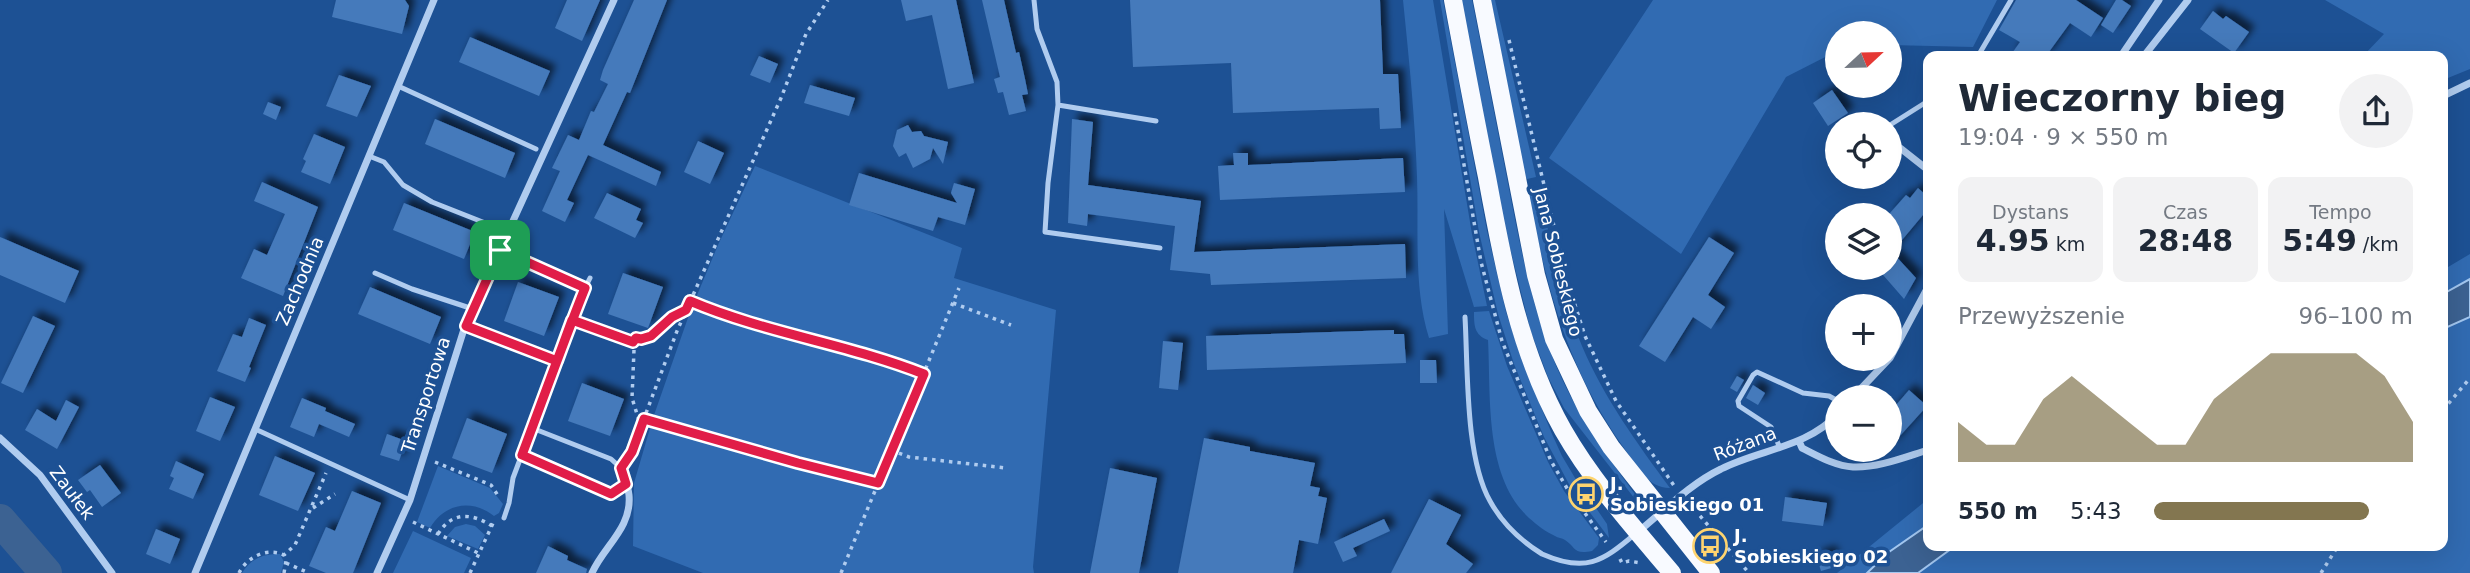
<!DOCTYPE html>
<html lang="pl">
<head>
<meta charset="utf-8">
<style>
	body { margin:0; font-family:"DejaVu Sans",sans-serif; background:#f2f2f3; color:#1f2937; height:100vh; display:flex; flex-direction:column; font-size:26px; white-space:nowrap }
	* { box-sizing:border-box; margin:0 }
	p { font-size:23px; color:#747a83 }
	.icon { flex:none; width:38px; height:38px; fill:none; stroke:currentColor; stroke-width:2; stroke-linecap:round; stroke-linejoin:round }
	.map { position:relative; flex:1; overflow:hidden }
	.panel { position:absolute; left:1923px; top:51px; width:525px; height:500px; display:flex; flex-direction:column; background:#fff; border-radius:14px; box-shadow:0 7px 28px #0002 }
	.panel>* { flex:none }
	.needle { width:46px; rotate:68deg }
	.buttons { position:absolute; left:1825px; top:21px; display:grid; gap:14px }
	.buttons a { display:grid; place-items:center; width:77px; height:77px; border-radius:50%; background:#fff; box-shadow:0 7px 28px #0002; font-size:35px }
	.pin { position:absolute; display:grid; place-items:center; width:60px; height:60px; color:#fff; margin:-30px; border-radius:14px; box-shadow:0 4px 10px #0006 }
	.round { display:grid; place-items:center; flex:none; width:74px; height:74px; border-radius:37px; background:#f2f2f3 }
	.head { display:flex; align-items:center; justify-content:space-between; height:119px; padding:0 35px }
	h1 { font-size:38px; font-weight:600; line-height:52px }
	.figures { display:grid; grid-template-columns:repeat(3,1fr); gap:10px; height:119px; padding:7px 35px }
	.figures div { display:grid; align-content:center; border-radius:14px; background:#f2f2f3; text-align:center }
	.figures b { font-size:30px; font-weight:600 }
	.figures small { font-size:19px; font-weight:400 }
	.figures p { font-size:19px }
	.chart { height:196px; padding:14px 35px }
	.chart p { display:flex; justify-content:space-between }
	.chart svg { width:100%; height:126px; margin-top:7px; fill:#837650; opacity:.7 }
	ul { padding:0 35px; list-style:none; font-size:23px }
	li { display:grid; grid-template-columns:112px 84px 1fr; align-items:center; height:52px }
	li i { height:18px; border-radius:9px; background:#837650 }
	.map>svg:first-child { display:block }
	.green { fill:#316bb2 }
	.water { fill:#3c6292; stroke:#a3c7f0; stroke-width:2 }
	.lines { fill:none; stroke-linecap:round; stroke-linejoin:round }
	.river { stroke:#3c6292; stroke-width:32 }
	.building { fill:#457abb; filter:url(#shadow) }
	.path { stroke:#b0ccef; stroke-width:3.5; stroke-dasharray:3.5 5; stroke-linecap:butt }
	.lane { stroke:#b0ccef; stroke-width:5 }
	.street { stroke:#b0ccef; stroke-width:7 }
	.primary { stroke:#f8faff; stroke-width:18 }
	.route-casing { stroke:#fff; stroke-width:14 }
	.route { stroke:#e11d48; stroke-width:9 }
	.labels { text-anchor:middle; stroke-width:7; stroke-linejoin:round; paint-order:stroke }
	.street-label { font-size:18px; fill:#fff; stroke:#1d5194 }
	.poi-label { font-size:18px; font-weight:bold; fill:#fff; stroke:#1d5194; text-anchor:start }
</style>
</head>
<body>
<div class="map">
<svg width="2470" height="573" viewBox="0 0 2470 573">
	<defs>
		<filter id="shadow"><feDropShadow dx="6" dy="-6" stdDeviation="3.5" flood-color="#0009"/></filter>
	</defs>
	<rect width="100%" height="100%" fill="#1d5194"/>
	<path class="green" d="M1403 0H1433L1472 234 1487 306 1474 307 1444 209 1448 334 1429 338C1413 286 1419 230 1417 177 1415 118 1409 59 1403 0Z
		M1440 0H1443L1487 231 1506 312 1522 361 1552 434 1562 456 1578 483 1571 488 1544 437 1514 364 1498 314 1479 232Z
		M1461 0H1472C1484 61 1496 122 1508 184 1521 250 1533 317 1562 379 1583 424 1613 464 1642 504V508L1564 408 1548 377 1531 332 1505 228Z
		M1491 0H1495L1536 177 1527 179 1525 177Z
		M1653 0H1997L1973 47 1890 45V33H1838L1837 51 1786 77 1681 254 1549 158Z
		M2325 0H2470V69L2443 80V56H2363L2384 34Z
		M755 166 962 248 954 278 1056 310 1033 567 1034 573H703L633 546 634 483 653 418 690 312 718 245Z
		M1539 189C1551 242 1561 296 1582 346 1604 398 1637 443 1670 488 1647 488 1636 465 1624 448 1566 366 1548 290 1528 194Z
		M2470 254V279L2443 294V270Z
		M1489 311 1507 366 1548 462 1564 491 1599 538 1598 545 1592 551C1573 555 1576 547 1565 540 1562 538 1558 538 1555 536 1546 532 1537 525 1529 518 1484 476 1491 397 1488 340 1474 335 1474 325 1474 312Z
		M2470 317V573H1918L1955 546H2443V329Z
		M438 466 490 488 503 504 499 513 494 516C471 498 444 504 430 528L417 522Z
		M1928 499V525L1889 552 1867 573H1837Z
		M1594 505 1607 524 1609 538 1588 510Z
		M466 524 475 526 485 535 478 549 447 536 455 527Z
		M413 531 471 558 464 573H393Z
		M275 554H280L284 562 281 573H242C250 560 260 555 275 554Z"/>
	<path class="water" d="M2470 279V317L2443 329V294Z
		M1928 525V546H1955L1918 573H1867L1889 552Z"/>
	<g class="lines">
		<path class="river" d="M0 520 46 573"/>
	</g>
	<path class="building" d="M336 0H405L409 6 402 34 332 17Z
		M567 0H600L582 41 555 28Z
		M634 0H667L630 93 627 92 603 145 661 172 656 186 588 155 567 200 574 203 565 222 542 211 560 171 552 168 568 135 579 140 591 111 594 112 608 84 600 80 603 70Z
		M901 0H956L974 83 948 89 932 15 906 21Z
		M982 0H1004L1016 53 1019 52 1025 79 1028 94 1022 95 1026 111 1009 115 1003 92 998 93 994 79 1000 77Z
		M1130 0H1380L1383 74H1398L1401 128 1380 129 1379 108 1233 113 1231 63 1133 67Z
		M2016 0H2076L2103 18 2091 37 2070 23 2046 56H2010L2020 42 1999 30Z
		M2116 0H2122L2131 6 2113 33 2101 25Z
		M2213 11 2223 19 2226 16 2249 32 2234 53 2200 29Z
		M470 37 550 71 539 96 459 62Z
		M759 56 778 64 770 83 750 75Z
		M339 75 371 86 357 117 326 106Z
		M810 85 855 98 849 116 804 103Z
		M1832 90 1848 113 1828 126 1813 103Z
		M268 102 281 107 276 120 263 114Z
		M435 119 515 153 505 178 425 144Z
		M1072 119 1093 122 1088 185 1201 201 1194 252 1405 244 1406 278 1211 285 1210 274 1170 270 1175 226 1088 214 1087 226 1068 223Z
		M908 125 912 132 921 131 924 136 948 142 943 164 933 148 930 159 913 168 906 153 899 157 893 146 897 130Z
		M314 134 345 147 330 184 301 172 306 161 303 159Z
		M698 141 724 153 710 184 684 172Z
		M1233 153H1248V165L1403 158 1405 192 1220 200 1218 166 1234 165Z
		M859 173 957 203 951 193 954 183 975 189 965 225 938 217 933 231 849 205Z
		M262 182 318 207 283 296 241 278 254 249 267 255 285 214 254 201Z
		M1918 188 1928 197V209L1892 252 1916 278 1904 299 1877 268H1890V213L1906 195 1910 198Z
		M607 193 641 209 636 220 643 223 635 238 594 218Z
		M404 203 475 232 464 259 393 230Z
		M0 237 79 271 65 303 0 275Z
		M1709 237 1734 253 1708 295 1725 307 1711 329 1693 317 1665 362 1639 346Z
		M623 273 663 287 648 328 608 314Z
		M518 282 559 297 544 336 504 321Z
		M370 287 441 317 430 344 358 314Z
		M33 316 55 326 23 393 1 383Z
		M249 318 266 325 249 367 251 368 245 382 217 371 233 334 242 337Z
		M1394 330V334H1404L1406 363 1207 370 1206 336Z
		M1163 341 1183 343 1178 390 1159 388Z
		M1420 360H1436L1437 383H1420Z
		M1737 376 1744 380 1737 392 1730 388Z
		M582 383 624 399 610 436 568 421Z
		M1753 385 1765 393 1758 405 1746 398Z
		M1909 390 1927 406 1890 447V412Z
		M210 397 235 407 220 441 196 431Z
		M302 398 326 408 325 411 355 424 349 437 319 424 314 437 290 427Z
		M66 400 79 407 57 449 25 430 37 409 56 421Z
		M467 418 507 434 492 473 452 458Z
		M387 434 406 441 399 461 380 455Z
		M1204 438 1250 447V451L1315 463 1310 486 1320 488 1318 496 1327 498 1318 544 1299 540 1293 573H1178Z
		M275 456 315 473 298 511 259 495Z
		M176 461 204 474 193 499 169 489 174 478 170 476Z
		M100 465 121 493 102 507 90 490 87 492 78 480Z
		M1110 468 1157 478 1139 573H1090Z
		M352 491 381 503 353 573H326L309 566 326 527 335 531Z
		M1785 497 1827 503 1823 526 1782 521Z
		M1429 499 1461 515 1446 544 1473 564 1466 573H1391Z
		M1384 519 1390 531 1353 548 1357 556 1343 562 1334 542Z
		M156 529 180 539 170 564 146 554Z
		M548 546 568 556 567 560 587 569 586 573H536Z
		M1831 551 1835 567 1821 571 1816 555Z"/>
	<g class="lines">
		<path class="path" d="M1509 40 1567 280 1585 336 1616 401 1675 487
			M1455 113 1481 262 1502 341 1551 461 1568 490 1606 542
			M690 301C765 334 848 344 924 374
			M953 303 1011 325
			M640 339C659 336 668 316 686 310
			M634 350 632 398 641 427
			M2443 410 2470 378
			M644 419 798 463 878 483
			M891 450 909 457 1006 468
			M626 460 637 437 677 331 781 98 806 34 828 0
			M435 462 491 485 499 497
			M1689 503 1749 573
			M313 508 335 494
			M413 522 478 553
			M438 534C452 511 472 513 492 526
			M1620 559 1622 563 1629 561 1641 563
			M286 563 309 573
			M239 573C247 557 267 547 284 555
			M284 573 286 561 284 555 295 545 326 473
			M470 573 494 521
			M841 573 959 288
			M2321 573 2338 546"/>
		<path class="lane" d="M1034 0 1037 29 1057 82 1058 105 1048 183 1045 232 1160 248
			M1978 56 2011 0
			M398 86 536 149
			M1058 105 1156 121
			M1890 125 1928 101
			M369 156 384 162 403 185 432 202 508 232
			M500 250 585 288 557 361
			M375 273 412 289 473 309
			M585 288 590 278
			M1465 317C1468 369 1465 457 1490 501 1502 523 1521 541 1542 554 1585 573 1602 562 1635 534
			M572 320 633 342
			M465 326 557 361 513 478 509 503 504 518
			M532 428 611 459 621 468
			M255 429 410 500
			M1780 448 1771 427 1739 406 1738 401 1753 375 1757 372 1803 393 1829 396 1838 401
			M522 455 611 494 626 484"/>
		<path class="street" d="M2121 56 2159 0
			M2144 56 2188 0
			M2443 96 2470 83
			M1890 140 1928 170
			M1890 358 1928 287
			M1853 397 1889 359
			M0 438 40 475 112 573
			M1799 441 1802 448C1818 456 1835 466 1853 467 1878 468 1905 457 1928 450
			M1638 532C1665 510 1690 484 1721 469 1760 449 1806 448 1838 414
			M195 573 434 0
			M377 573 410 500 465 326 614 0
			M592 573C604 546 632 528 629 495 628 486 624 476 621 468"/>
		<path class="primary" d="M1453 0C1464 59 1475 118 1487 177 1503 264 1519 352 1563 430 1592 481 1634 528 1672 573
			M1482 0 1536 275 1554 339 1588 411 1611 447 1711 573"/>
	</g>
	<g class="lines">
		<g class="route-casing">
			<path id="route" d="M500 250 585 288C563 343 543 399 522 455L611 494 626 484 621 468 632 452 644 419 798 463 878 483 924 374C848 344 765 333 690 301L686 310 672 317 651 336 641 339 636 338 633 342 572 320 557 361 466 326 500 250"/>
		</g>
		<use href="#route" class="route"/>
	</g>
	<defs>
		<g id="bus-ring" transform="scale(1.75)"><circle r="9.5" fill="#1d5194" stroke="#fed46f" stroke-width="1.5"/><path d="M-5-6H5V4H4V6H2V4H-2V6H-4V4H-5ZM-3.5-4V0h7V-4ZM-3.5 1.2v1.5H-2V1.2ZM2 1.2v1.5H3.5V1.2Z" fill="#fed46f"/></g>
	</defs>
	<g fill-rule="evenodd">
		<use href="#bus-ring" x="1586" y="494"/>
		<use href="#bus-ring" x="1710" y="546"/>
	</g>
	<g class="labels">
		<g class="street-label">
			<text transform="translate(1558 262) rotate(76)" y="6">Jana Sobieskiego</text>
			<text transform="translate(300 281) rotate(-67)" y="6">Zachodnia</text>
			<text transform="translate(426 395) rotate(-72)" y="6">Transportowa</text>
			<text transform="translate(1745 444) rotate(-21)" y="6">Różana</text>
			<text transform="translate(72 493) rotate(53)" y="6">Zaułek</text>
		</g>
		<g class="poi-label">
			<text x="1610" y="490">J.<tspan x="1610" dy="21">Sobieskiego 01</tspan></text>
			<text x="1734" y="542">J.<tspan x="1734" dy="21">Sobieskiego 02</tspan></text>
		</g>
	</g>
</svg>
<div class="buttons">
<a><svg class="needle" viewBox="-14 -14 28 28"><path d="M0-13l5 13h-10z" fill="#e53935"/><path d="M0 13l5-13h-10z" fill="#747a83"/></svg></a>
<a><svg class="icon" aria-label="locate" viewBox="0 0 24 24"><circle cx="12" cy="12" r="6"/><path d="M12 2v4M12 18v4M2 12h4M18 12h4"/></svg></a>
<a><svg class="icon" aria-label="layers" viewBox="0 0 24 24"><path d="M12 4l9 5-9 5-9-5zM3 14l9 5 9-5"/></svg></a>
<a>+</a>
<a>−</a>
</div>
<div class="pin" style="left:500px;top:250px;background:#1e9e55"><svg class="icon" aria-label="arrive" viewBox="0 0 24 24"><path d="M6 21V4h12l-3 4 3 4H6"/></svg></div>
<section class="panel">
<div class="head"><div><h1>Wieczorny bieg</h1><p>19:04 · 9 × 550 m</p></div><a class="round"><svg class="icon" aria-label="share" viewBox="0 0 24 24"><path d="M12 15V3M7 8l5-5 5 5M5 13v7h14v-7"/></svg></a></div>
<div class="figures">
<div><p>Dystans</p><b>4.95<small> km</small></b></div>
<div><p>Czas</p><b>28:48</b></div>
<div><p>Tempo</p><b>5:49<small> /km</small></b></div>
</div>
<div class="chart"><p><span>Przewyższenie</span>96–100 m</p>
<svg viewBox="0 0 160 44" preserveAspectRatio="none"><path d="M0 44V30L10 38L20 38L30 22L40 14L50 22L60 30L70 38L80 38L90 22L100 14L110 6L120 6L130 6L140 6L150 14L160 30V44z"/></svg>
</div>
<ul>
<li><b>550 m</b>5:43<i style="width:83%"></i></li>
</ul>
</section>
</div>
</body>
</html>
